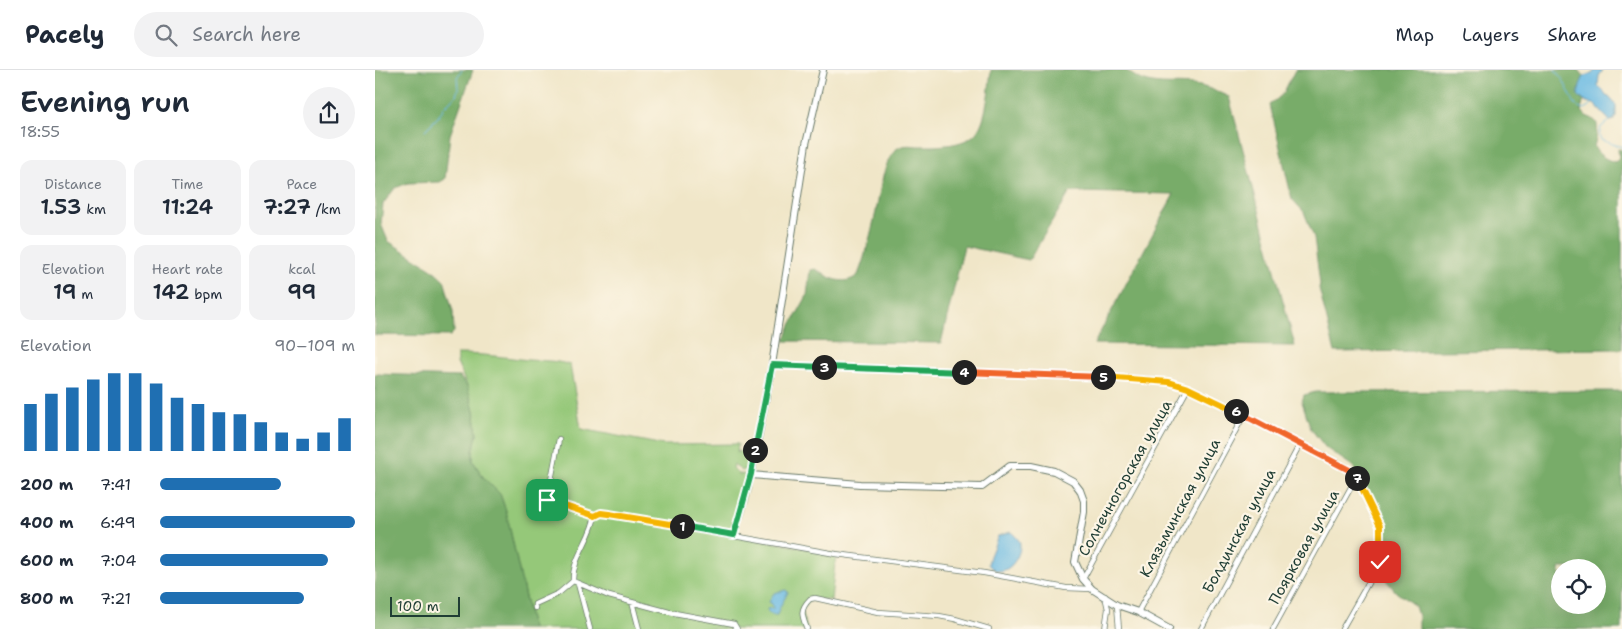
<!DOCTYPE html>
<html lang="en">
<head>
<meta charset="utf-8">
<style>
	body { margin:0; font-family:"Shantell Sans",sans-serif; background:#f2f2f3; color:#1f2937; height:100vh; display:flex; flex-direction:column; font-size:19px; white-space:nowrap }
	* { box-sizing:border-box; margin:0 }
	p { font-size:16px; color:#747a83 }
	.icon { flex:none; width:28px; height:28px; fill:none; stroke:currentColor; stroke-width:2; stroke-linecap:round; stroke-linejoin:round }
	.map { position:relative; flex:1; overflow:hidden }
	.details { display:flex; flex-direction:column; background:#fff; width:375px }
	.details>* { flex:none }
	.controls { position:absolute; left:1176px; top:489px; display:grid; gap:10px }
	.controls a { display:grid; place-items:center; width:55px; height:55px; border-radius:50%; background:#fff; box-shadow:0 5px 20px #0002; font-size:25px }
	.scale { position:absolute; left:15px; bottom:12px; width:70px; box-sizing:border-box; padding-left:5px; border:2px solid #1f3d34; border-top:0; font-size:14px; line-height:18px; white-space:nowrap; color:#1f3d34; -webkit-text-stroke:4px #fcf5e5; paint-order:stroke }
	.pin { position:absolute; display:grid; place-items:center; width:42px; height:42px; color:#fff; margin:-21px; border-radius:10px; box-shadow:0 2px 8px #0006 }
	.km { position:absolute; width:25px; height:25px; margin:-12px; border-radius:50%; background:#222; color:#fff; font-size:14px; line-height:25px; text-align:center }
	.round { display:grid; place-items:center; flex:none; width:52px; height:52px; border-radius:26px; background:#f2f2f3 }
	.overview { display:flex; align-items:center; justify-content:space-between; height:85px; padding:0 20px }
	h1 { font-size:28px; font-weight:600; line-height:38px }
	.figures { display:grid; grid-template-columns:repeat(3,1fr); gap:8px; height:85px; padding:5px 20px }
	.figures div { display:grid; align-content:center; border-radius:12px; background:#f2f2f3; text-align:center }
	.figures b { font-size:21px; font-weight:600 }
	.figures small { font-size:14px; font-weight:400 }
	.figures p { font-size:14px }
	.chart { height:140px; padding:10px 20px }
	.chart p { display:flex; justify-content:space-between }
	.chart svg { width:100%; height:90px; margin-top:5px; stroke:#1f6fb2; stroke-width:6 }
	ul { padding:0 20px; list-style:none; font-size:16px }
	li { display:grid; grid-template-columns:80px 60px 1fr; align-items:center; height:38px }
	li i { height:12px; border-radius:6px; background:#1f6fb2 }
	header { display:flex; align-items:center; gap:30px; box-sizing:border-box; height:70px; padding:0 25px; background:#fff; border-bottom:1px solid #e0e1e3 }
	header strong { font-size:24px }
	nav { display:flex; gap:28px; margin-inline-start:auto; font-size:18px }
	.search { width:350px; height:45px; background:#f2f2f3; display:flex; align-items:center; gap:12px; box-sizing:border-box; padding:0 18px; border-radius:28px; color:#747a83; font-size:19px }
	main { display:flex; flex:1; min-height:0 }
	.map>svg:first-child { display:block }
	.green { fill:#95c879; stroke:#5a8256 }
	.forest { fill:#78ac69; stroke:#4c744e; fill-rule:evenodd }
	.water { fill:#68b9e3; stroke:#447b8c }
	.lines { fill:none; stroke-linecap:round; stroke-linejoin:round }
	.stream { stroke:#68b9e3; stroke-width:1 }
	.street-casing { stroke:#687868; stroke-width:6 }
	.secondary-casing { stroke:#687868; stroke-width:8 }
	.street { stroke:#fff; stroke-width:4.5 }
	.secondary { stroke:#fff; stroke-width:6 }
	.split-1-casing { stroke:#fff; stroke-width:10 }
	.split-2-casing { stroke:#fff; stroke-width:10 }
	.split-3-casing { stroke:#fff; stroke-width:10 }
	.split-4-casing { stroke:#fff; stroke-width:10 }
	.split-5-casing { stroke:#fff; stroke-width:10 }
	.split-6-casing { stroke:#fff; stroke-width:10 }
	.split-7-casing { stroke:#fff; stroke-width:10 }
	.split-8-casing { stroke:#fff; stroke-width:10 }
	.split-1 { stroke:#f5b400; stroke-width:6 }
	.split-2 { stroke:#22a559; stroke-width:6 }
	.split-3 { stroke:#22a559; stroke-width:6 }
	.split-4 { stroke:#22a559; stroke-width:6 }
	.split-5 { stroke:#f0652b; stroke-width:6 }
	.split-6 { stroke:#f5b400; stroke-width:6 }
	.split-7 { stroke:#f0652b; stroke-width:6 }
	.split-8 { stroke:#f5b400; stroke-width:6 }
	.labels { text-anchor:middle; stroke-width:4.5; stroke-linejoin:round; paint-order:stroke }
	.street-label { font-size:15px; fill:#1f3d34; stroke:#fcf5e5 }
</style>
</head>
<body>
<header>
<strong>Pacely</strong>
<div class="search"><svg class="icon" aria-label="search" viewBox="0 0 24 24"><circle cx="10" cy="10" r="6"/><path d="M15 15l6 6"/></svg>Search here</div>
<nav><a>Map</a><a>Layers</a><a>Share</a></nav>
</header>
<main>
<section class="details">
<div class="overview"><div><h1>Evening run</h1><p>18:55</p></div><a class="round"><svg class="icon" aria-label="share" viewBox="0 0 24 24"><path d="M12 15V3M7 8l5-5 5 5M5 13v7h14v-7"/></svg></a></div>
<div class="figures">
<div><p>Distance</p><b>1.53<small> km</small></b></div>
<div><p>Time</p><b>11:24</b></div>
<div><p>Pace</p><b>7:27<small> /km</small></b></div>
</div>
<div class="figures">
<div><p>Elevation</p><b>19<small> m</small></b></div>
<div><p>Heart rate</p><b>142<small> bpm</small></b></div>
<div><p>kcal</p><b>99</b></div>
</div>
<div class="chart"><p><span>Elevation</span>90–109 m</p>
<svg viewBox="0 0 160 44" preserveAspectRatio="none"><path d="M5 44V21M15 44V16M25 44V13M35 44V9M45 44V6M55 44V6M65 44V11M75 44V18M85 44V21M95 44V25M105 44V26M115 44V30M125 44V35M135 44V38M145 44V35M155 44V28"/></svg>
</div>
<ul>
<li><b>200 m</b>7:41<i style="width:62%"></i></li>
<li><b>400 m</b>6:49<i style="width:100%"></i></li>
<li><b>600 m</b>7:04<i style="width:86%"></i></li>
<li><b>800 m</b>7:21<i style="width:74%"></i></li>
</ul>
</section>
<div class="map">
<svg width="1247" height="559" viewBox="0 0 1247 559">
	<rect width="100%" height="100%" fill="#fcf5e5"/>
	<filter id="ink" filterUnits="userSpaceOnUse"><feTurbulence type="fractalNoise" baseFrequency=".02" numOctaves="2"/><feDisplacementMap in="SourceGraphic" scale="10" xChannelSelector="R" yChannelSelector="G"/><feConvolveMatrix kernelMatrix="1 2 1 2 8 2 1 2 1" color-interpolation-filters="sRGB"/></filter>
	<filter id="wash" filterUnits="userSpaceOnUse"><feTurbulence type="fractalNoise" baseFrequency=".0096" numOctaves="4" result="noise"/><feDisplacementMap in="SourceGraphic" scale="20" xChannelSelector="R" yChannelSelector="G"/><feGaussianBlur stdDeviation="1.12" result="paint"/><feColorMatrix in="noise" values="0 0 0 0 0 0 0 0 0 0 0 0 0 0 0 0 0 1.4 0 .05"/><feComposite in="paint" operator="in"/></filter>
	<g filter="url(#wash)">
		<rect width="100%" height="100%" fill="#f0e6c8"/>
		<path class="green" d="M82 284C106 284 129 287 153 290 167 291 181 290 195 295L206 359 289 375 363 374 362 383 371 378H377L374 398 366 401 359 394 358 398 364 404 376 405 359 465 461 484 456 530 435 529 427 540 432 559H157L131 441 125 424 108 407 98 391V381L102 365 100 345 92 316 82 293Z"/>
		<path class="forest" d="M0 0H98L75 65 70 109 65 112 33 113 20 118 8 134 6 154 13 171 57 199 69 210 78 241 79 262 75 266 0 265Z
			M616 0H751C776 21 796 11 825 16 835 18 845 23 854 27L920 276 719 274 799 124 695 122 654 190 589 176 566 273 409 271 416 255 432 226 435 200 440 199C454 208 469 217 483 205 491 184 496 163 501 142 504 126 508 95 518 83 524 74 533 75 542 76 559 76 589 77 601 63 612 50 614 17 616 0Z
			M920 0H1204L1209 6 1203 21 1206 29 1209 31 1206 38C1210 50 1216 45 1221 52 1224 56 1221 71 1219 76 1222 85 1232 90 1240 92L1244 89 1243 79 1247 80V279L960 282 944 218 945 214 939 167 929 142 917 129 895 35 908 24Z
			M0 304 85 307 92 316 100 345 102 365 98 381V391L108 407 125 424 131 441 157 559H0Z
			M1247 321V559H1043V546L1040 536 1021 522 1012 511 1007 497V476L1004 452 982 409 979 397 951 378 936 359 927 332 929 325 941 322ZM1185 498H1222V535H1185Z"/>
		<path class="water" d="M1220 0H1228L1224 6 1223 16 1228 20 1231 26 1234 27 1241 35V46L1239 50 1235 51 1219 34 1209 31 1203 25 1205 15 1209 6 1217 4Z
			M636 462C639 465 642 467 644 471 650 483 629 515 613 494L615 486 623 466Z
			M411 520 413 522C409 531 404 536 402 545H397L392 541 393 538 398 539 397 534 394 532 399 523Z"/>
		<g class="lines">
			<path class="stream" d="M1180 0 1188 10 1201 36 1209 39 1217 34
				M1235 51 1226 57 1224 66 1226 70 1247 77
				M50 60 63 47 69 37 81 25 83 19 82 7 87 0"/>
		</g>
	</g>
	<g filter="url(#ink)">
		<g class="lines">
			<g class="street-casing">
				<path id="street" d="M397 295 767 309 794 312 813 318 937 380 978 402 980 405 1003 449 1005 456 1006 488 1005 492 967 559
					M184 369 172 431 220 445 226 443 234 444 461 484 609 503 691 518 717 519
					M220 445C217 468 197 488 198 511L234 526 294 542 359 554 362 559
					M359 465 376 405
					M708 509 813 318
					M203 514 215 559
					M730 526 733 539 730 559
					M257 532 264 559
					M742 535 744 559
					M160 538V534L184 523 198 511
					M763 542 869 345
					M432 559C427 546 424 540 435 529L440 528 503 542 564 546 580 549 614 559
					M826 559 925 374
					M898 559 981 408"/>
			</g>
			<g class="secondary-casing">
				<path id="secondary" d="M448 0 431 74 397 295 376 405 485 414 607 417 635 396H656L679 401 698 411 705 420 709 431V442L700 492 708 509 717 519 742 535 763 542 794 559"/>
			</g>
			<use href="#street" class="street"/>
			<use href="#secondary" class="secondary"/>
		</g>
	</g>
	<g class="lines" filter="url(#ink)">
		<g class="split-1-casing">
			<path id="split-1" d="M172 430 220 446 226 443 234 444 307 456"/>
		</g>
		<g class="split-2-casing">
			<path id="split-2" d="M307 456 359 465 376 404 380 380"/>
		</g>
		<g class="split-3-casing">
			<path id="split-3" d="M380 380 397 295 449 297"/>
		</g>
		<g class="split-4-casing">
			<path id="split-4" d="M449 297 589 302"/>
		</g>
		<g class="split-5-casing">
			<path id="split-5" d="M589 302 728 307"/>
		</g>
		<g class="split-6-casing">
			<path id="split-6" d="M728 307 794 312 813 318 861 341"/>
		</g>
		<g class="split-7-casing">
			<path id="split-7" d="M861 341 978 402 982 408"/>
		</g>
		<g class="split-8-casing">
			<path id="split-8" d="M982 408 1005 456V492"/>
		</g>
		<use href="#split-1" class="split-1"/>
		<use href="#split-2" class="split-2"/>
		<use href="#split-3" class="split-3"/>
		<use href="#split-4" class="split-4"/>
		<use href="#split-5" class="split-5"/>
		<use href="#split-6" class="split-6"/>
		<use href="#split-7" class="split-7"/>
		<use href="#split-8" class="split-8"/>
	</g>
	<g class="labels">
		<g class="street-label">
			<text transform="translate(750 408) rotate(-61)" y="5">Солнечногорская улица</text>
			<text transform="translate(805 438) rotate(-62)" y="5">Клязьминская улица</text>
			<text transform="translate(864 461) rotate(-62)" y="5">Болдинская улица</text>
			<text transform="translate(929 477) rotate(-61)" y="5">Поярковая улица</text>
		</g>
	</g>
</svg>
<div class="controls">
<a><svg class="icon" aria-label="locate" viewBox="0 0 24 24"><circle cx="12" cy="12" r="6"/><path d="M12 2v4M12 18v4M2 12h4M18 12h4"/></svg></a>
</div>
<div class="scale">100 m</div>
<div class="pin" style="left:172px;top:430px;background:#1e9e55"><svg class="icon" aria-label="arrive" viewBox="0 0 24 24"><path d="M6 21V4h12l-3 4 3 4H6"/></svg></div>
<div class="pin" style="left:1005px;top:492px;background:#d93025"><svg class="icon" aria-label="check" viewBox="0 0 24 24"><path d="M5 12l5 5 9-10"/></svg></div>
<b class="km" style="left:307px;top:456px">1</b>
<b class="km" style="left:380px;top:380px">2</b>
<b class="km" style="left:449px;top:297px">3</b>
<b class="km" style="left:589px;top:302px">4</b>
<b class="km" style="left:728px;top:307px">5</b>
<b class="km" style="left:861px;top:341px">6</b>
<b class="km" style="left:982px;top:408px">7</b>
</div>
</main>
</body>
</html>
